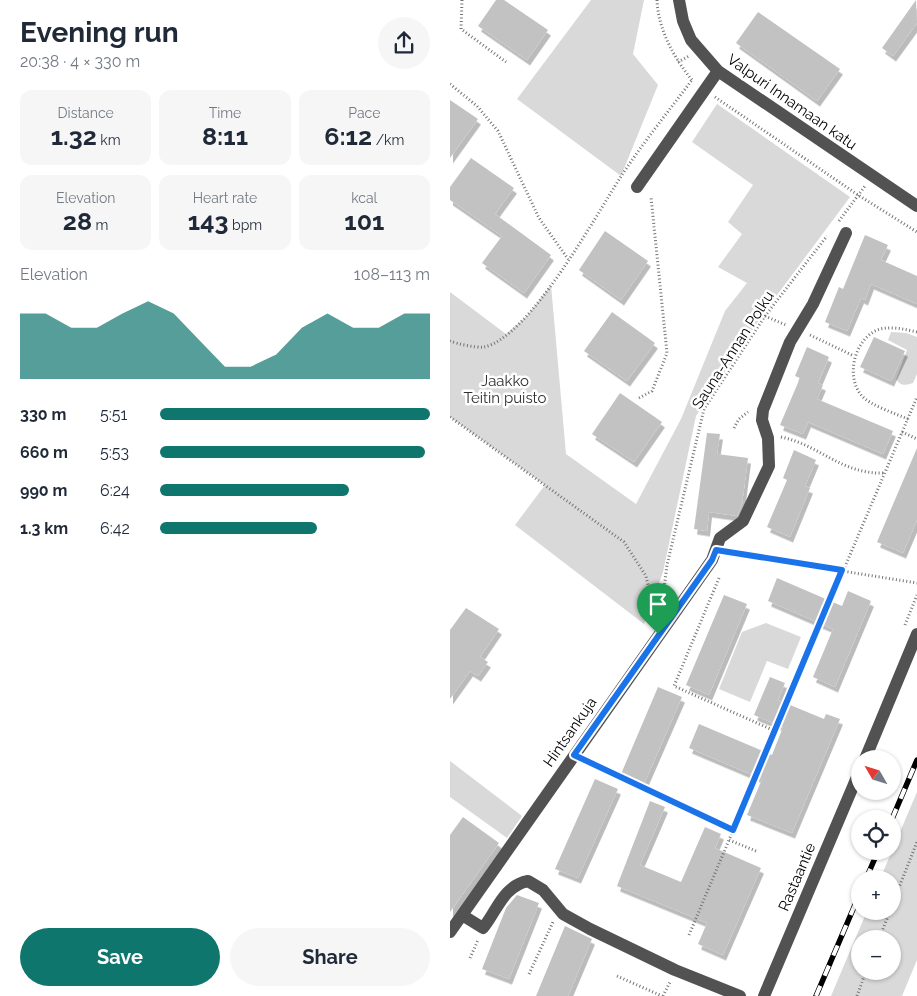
<!DOCTYPE html>
<html lang="en">
<head>
<meta charset="utf-8">
<style>
	body { margin:0; font-family:Raleway,sans-serif; background:#f6f6f7; color:#1f2937; height:100vh; display:flex; flex-direction:column; font-size:19px; white-space:nowrap }
	* { box-sizing:border-box; margin:0 }
	p { font-size:16px; color:#747a83 }
	.icon { flex:none; width:28px; height:28px; fill:none; stroke:currentColor; stroke-width:2; stroke-linecap:round; stroke-linejoin:round }
	.map { position:relative; flex:1; overflow:hidden }
	.side { display:flex; flex-direction:column; background:#fff; width:450px }
	.side>* { flex:none }
	.needle { width:32px; rotate:309deg }
	.buttons { position:absolute; left:401px; top:750px; display:grid; gap:10px }
	.buttons a { display:grid; place-items:center; width:50px; height:50px; border-radius:50%; background:#fff; box-shadow:0 1px 4px #0004; font-size:25px }
	.pin { position:absolute; display:grid; place-items:center; width:42px; height:42px; color:#fff; margin:-51px -21px; border-radius:50% 50% 50% 0; rotate:-45deg; box-shadow:0 0 5px #0007 }
	.pin .icon { rotate:45deg }
	.round { display:grid; place-items:center; flex:none; width:52px; height:52px; border-radius:26px; background:#f6f6f7 }
	.overview { display:flex; align-items:center; justify-content:space-between; height:85px; padding:0 20px }
	h1 { font-size:28px; font-weight:700; line-height:38px }
	.stats { display:grid; grid-template-columns:repeat(3,1fr); gap:8px; height:85px; padding:5px 20px }
	.stats div { display:grid; align-content:center; border-radius:12px; background:#f6f6f7; text-align:center }
	.stats b { font-size:25px; font-weight:700 }
	.stats small { font-size:14px; font-weight:400 }
	.stats p { font-size:14px }
	.chart { height:140px; padding:10px 20px }
	.chart p { display:flex; justify-content:space-between }
	.chart svg { width:100%; height:90px; margin-top:5px; fill:#0f766e; opacity:.7 }
	.primary-button { display:flex; gap:10px; margin-top:auto; padding:10px 20px }
	.primary-button a { flex:1; height:58px; border-radius:30px; background:#0f766e; color:#fff; font-size:20px; font-weight:700; line-height:58px; text-align:center }
	.primary-button a+a { background:#f6f6f7; color:#1f2937 }
	ul { padding:0 20px; list-style:none; font-size:16px }
	li { display:grid; grid-template-columns:80px 60px 1fr; align-items:center; height:38px }
	li i { height:12px; border-radius:6px; background:#0f766e }
	main { display:flex; flex:1; min-height:0 }
	.map>svg:first-child { display:block }
	.green { fill:#d9d9d9; fill-rule:evenodd }
	.building { fill:#c2c2c2; filter:url(#shadow) }
	.lines { fill:none; stroke-linecap:round; stroke-linejoin:round }
	.path { stroke:#747474; stroke-width:3; stroke-dasharray:1 2.5; stroke-linecap:butt }
	.minor { stroke:#525252; stroke-width:12 }
	.rail-casing { stroke:#000; stroke-width:5.5 }
	.rail { stroke:#fff; stroke-width:4; stroke-dasharray:11; stroke-linecap:butt }
	.route-casing { stroke:#fff; stroke-width:10 }
	.route { stroke:#1a73e8; stroke-width:6 }
	.labels { text-anchor:middle; stroke-width:5; stroke-linejoin:round; paint-order:stroke }
	.street-label { font-size:15px; fill:#000; stroke:#fff }
	.park-label { font-size:15px; fill:#303030; stroke:#fff }
</style>
</head>
<body>
<main>
<section class="side">
<div class="overview"><div><h1>Evening run</h1><p>20:38 · 4 × 330 m</p></div><a class="round"><svg class="icon" aria-label="share" viewBox="0 0 24 24"><path d="M12 15V3M7 8l5-5 5 5M5 13v7h14v-7"/></svg></a></div>
<div class="stats">
<div><p>Distance</p><b>1.32<small> km</small></b></div>
<div><p>Time</p><b>8:11</b></div>
<div><p>Pace</p><b>6:12<small> /km</small></b></div>
</div>
<div class="stats">
<div><p>Elevation</p><b>28<small> m</small></b></div>
<div><p>Heart rate</p><b>143<small> bpm</small></b></div>
<div><p>kcal</p><b>101</b></div>
</div>
<div class="chart"><p><span>Elevation</span>108–113 m</p>
<svg viewBox="0 0 160 44" preserveAspectRatio="none"><path d="M0 44V12L10 12L20 19L30 19L40 12L50 6L60 12L70 25L80 38L90 38L100 32L110 19L120 12L130 19L140 19L150 12L160 12V44z"/></svg>
</div>
<ul>
<li><b>330 m</b>5:51<i style="width:100%"></i></li>
<li><b>660 m</b>5:53<i style="width:98%"></i></li>
<li><b>990 m</b>6:24<i style="width:70%"></i></li>
<li><b>1.3 km</b>6:42<i style="width:58%"></i></li>
</ul>
<div class="primary-button"><a>Save</a><a>Share</a></div>
</section>
<div class="map">
<svg width="467" height="996" viewBox="0 0 467 996">
	<defs>
		<filter id="shadow"><feDropShadow dx="3" dy="5.5" stdDeviation="0" flood-color="#0004"/></filter>
	</defs>
	<rect width="100%" height="100%" fill="#fff"/>
	<path class="green" d="M141 0H194L183 54 208 85 171 176 67 99Z
		M267 104 400 197 313 314 246 416 213 572 194 624 65 525 95 485 0 417V292L56 334 77 316 101 285 116 454 186 504 231 419 275 311 297 283 268 267 292 234 278 222 303 185 242 142Z
		M441 332 456 333 467 337V374L463 383C456 385 451 387 446 379L457 350 438 340Z
		M316 623 351 637 338 669 317 661 300 702 269 689 292 632Z
		M0 761 72 816 57 838 0 797Z
		M467 792V960L452 996H381L417 911H442V879H430ZM410 939H442V971H410Z"/>
	<path class="building" d="M46 0H54L98 30 77 60 28 26Z
		M466 0 467 23 443 56 432 48Z
		M308 12 390 69 367 101 286 43Z
		M0 100 28 119 0 158Z
		M21 158 64 188 45 214 101 255 74 293 32 263 52 236 0 200V187Z
		M155 231 198 261 171 300 129 270Z
		M415 235 438 245 431 260 467 276V304L421 284 415 300 411 298 397 331 375 322 389 287 393 289Z
		M162 312 205 343 177 381 134 351Z
		M424 337 455 351 441 381 410 367Z
		M357 347 379 357 368 383 373 385 367 399 443 431 433 454 358 422 353 434 330 425 350 378 345 376Z
		M170 393 212 422 184 462 142 434Z
		M257 433 270 434 267 454 298 458 292 504 287 516 259 512 257 531 244 529Z
		M467 448V520L453 553 427 542Z
		M344 450 366 460 355 486 360 488 340 537 317 527 337 480 333 478Z
		M327 578 392 606 398 591 421 601 385 687 363 677 383 629 318 601Z
		M274 595 297 604 259 695 236 685Z
		M16 608 49 629 30 657 38 662 28 676 20 671 0 699V630Z
		M320 677 335 683 328 700 374 719 376 714 390 719 342 833 297 815 312 779 239 748 249 724 322 755 333 727 304 715Z
		M208 687 232 697 194 784 171 774Z
		M145 779 168 789 128 878 105 869Z
		M200 801 215 807 190 865 231 882 255 827 271 834 265 848 311 868 273 955 248 944 257 923 167 886Z
		M13 817 49 843 0 912V835Z
		M67 895 89 903 59 979 32 969 56 908Z
		M115 926 142 939 118 996H86Z"/>
	<g class="lines">
		<path class="path" d="M12 0 11 29 56 62
			M207 0C208 29 224 58 242 80
			M228 62 239 56
			M0 84 27 106 48 131 89 218 118 259
			M265 97 408 195 467 232
			M389 221 415 186
			M315 316 336 325
			M360 335 404 356
			M0 341C8 344 25 348 34 347 79 338 145 217 170 178 192 144 218 112 242 80
			M189 398 202 391 217 353 201 197
			M0 417 174 542 196 576 205 617
			M458 419C446 414 420 405 412 396 396 378 403 343 425 331 437 325 454 329 467 332
			M284 428 289 419 298 412
			M452 432 467 439
			M331 437C370 445 392 475 435 473
			M280 553 467 583
			M269 578 224 686 325 731
			M212 605 217 565 254 409 315 316 377 236
			M455 625 467 595
			M136 761 283 830
			M306 851 279 840 467 397
			M442 905 467 842
			M239 935 279 840
			M429 939 440 911
			M20 958 28 940
			M79 974 103 922
			M167 976 212 996
			M213 996 220 982
			M407 996 416 971"/>
		<path class="minor" d="M229 0 233 21 241 40 268 71 467 206
			M187 187 268 71
			M415 759 467 634
			M12 915 33 928C47 911 53 886 78 881L93 890 113 914 140 929 225 970 290 996
			M0 932 262 560 270 538 293 521 319 466 318 438 312 420 313 410 340 342 363 304 396 233
			M314 996 410 770"/>
		<g class="rail-casing">
			<path id="rail" d="M442 819 467 760
				M416 879 428 851
				M366 996 410 893"/>
		</g>
		<use href="#rail" class="rail"/>
	</g>
	<g class="lines">
		<g class="route-casing">
			<path id="route" d="M266 550 392 570 283 830 124 755 262 560Z"/>
		</g>
		<use href="#route" class="route"/>
	</g>
	<g class="labels">
		<g class="street-label">
			<text transform="translate(342 102) rotate(35)" y="5">Valpuri Innamaan katu</text>
			<text transform="translate(283 350) rotate(-57)" y="5">Sauna-Annan Polku</text>
			<text transform="translate(120 732) rotate(-55)" y="5">Hintsankuja</text>
			<text transform="translate(347 877) rotate(-67)" y="5">Rastaantie</text>
		</g>
		<g class="park-label">
			<text x="55" y="386">Jaakko<tspan x="55" dy="17">Teitin puisto</tspan></text>
		</g>
	</g>
</svg>
<div class="buttons">
<a><svg class="needle" viewBox="-14 -14 28 28"><path d="M0-13l5 13h-10z" fill="#e53935"/><path d="M0 13l5-13h-10z" fill="#747a83"/></svg></a>
<a><svg class="icon" aria-label="locate" viewBox="0 0 24 24"><circle cx="12" cy="12" r="6"/><path d="M12 2v4M12 18v4M2 12h4M18 12h4"/></svg></a>
<a>+</a>
<a>−</a>
</div>
<div class="pin" style="left:208px;top:634px;background:#1e9e55"><svg class="icon" aria-label="arrive" viewBox="0 0 24 24"><path d="M6 21V4h12l-3 4 3 4H6"/></svg></div>
</div>
</main>
</body>
</html>
